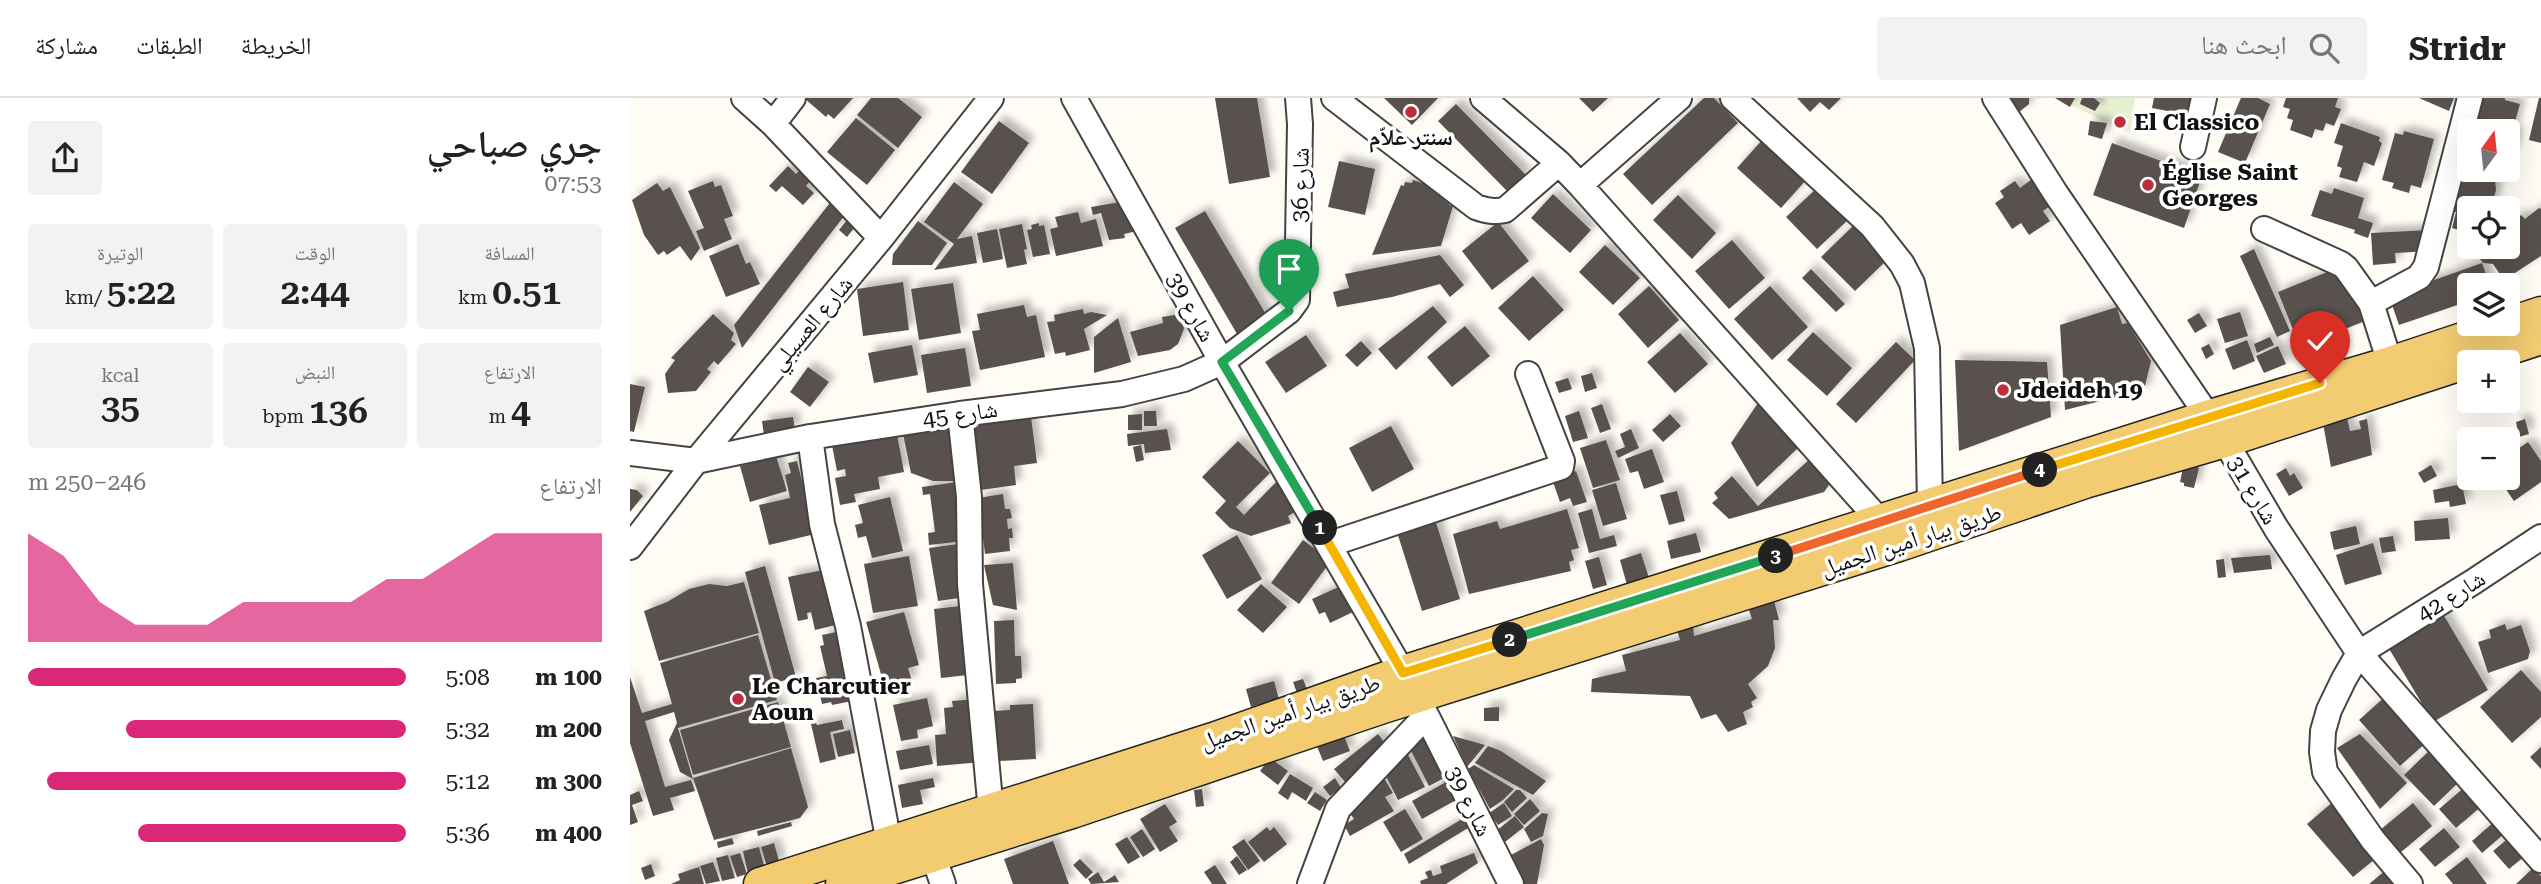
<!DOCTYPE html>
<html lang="ar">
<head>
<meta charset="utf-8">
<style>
	body { margin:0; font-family:"Roboto Serif","Noto Naskh Arabic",serif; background:#f2f2f2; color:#222; direction:rtl; height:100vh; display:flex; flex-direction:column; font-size:26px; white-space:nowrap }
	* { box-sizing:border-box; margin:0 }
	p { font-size:23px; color:#767676 }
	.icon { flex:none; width:38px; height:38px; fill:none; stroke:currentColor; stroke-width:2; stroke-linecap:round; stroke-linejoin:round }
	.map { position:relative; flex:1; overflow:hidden; direction:ltr }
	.panel { display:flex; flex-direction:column; background:#fff; width:630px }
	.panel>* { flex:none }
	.needle { width:46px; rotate:15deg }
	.fabs { position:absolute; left:1827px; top:21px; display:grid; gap:14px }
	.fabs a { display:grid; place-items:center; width:63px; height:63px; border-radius:7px; background:#fff; box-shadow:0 7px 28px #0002; font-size:35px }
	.pin { position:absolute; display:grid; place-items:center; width:60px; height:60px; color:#fff; margin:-72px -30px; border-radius:50% 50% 50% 0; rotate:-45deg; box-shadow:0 0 7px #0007 }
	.pin .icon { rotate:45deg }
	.km { position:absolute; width:35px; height:35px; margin:-18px; border-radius:50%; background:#222; color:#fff; font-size:19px; line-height:35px; text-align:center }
	.round { display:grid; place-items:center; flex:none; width:74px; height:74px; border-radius:7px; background:#f2f2f2 }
	.overview { display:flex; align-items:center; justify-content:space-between; height:119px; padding:0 28px }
	h1 { font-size:38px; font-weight:600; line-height:52px }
	.metrics { display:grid; grid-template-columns:repeat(3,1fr); gap:10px; height:119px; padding:7px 28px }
	.metrics div { display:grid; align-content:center; border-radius:7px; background:#f2f2f2; text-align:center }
	.metrics b { font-size:35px; font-weight:600 }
	.metrics small { font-size:19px; font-weight:400 }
	.metrics p { font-size:19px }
	.chart { height:196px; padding:14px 28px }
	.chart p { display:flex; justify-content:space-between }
	.chart svg { width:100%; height:126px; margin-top:7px; fill:#db2777; opacity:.7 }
	ul { padding:0 28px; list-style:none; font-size:23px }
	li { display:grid; grid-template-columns:112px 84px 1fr; align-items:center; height:52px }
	li i { height:18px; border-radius:9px; background:#db2777 }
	header { display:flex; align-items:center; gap:42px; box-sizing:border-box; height:98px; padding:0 35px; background:#fff; border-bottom:2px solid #e0e0e0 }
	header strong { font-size:33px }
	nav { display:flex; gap:38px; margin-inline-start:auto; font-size:24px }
	.search { width:490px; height:63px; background:#f2f2f2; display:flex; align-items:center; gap:18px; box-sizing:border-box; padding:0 24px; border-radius:7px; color:#767676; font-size:26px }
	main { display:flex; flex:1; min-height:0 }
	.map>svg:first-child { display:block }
	.pitch { fill:#e7f0d0 }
	.building { fill:#59514d; filter:url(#shadow) }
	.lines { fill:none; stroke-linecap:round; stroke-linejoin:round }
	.minor-casing { stroke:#444; stroke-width:28 }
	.major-casing { stroke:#222; stroke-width:35 }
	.minor { stroke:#fff; stroke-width:24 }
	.major { stroke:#f3cb71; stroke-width:32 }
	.split-1-casing { stroke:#fff; stroke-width:14 }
	.split-2-casing { stroke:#fff; stroke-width:14 }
	.split-3-casing { stroke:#fff; stroke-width:14 }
	.split-4-casing { stroke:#fff; stroke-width:14 }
	.split-5-casing { stroke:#fff; stroke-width:14 }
	.split-1 { stroke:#22a559; stroke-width:9 }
	.split-2 { stroke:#f5b400; stroke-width:9 }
	.split-3 { stroke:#22a559; stroke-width:9 }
	.split-4 { stroke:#f0652b; stroke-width:9 }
	.split-5 { stroke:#f5b400; stroke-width:9 }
	.poi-dot { fill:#bd2d3c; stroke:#fff; stroke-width:2.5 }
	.labels { text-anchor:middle; stroke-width:7; stroke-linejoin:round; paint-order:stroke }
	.poi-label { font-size:23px; font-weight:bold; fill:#111; stroke:#fff; text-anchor:start }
	.street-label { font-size:23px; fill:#111; stroke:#fff }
</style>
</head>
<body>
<header>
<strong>Stridr</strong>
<div class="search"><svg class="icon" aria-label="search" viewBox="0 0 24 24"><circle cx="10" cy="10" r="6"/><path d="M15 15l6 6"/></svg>ابحث هنا</div>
<nav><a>الخريطة</a><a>الطبقات</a><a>مشاركة</a></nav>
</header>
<main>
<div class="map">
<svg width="1911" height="786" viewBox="0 0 1911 786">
	<defs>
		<filter id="shadow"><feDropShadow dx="6" dy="-6" stdDeviation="3.5" flood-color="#0004"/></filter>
	</defs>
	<rect width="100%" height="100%" fill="#fffcf5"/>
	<path class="pitch" d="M1426 0H1505L1500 35Z"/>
	<path class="building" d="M174 0H223L204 21 198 16 196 19Z
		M241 0H268L292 19 268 50 227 17Z
		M585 0H627L640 79 599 86Z
		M754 0H808L782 27Z
		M949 0H978L963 14Z
		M1074 0H1084L1108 25 1022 107 993 76Z
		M1167 0H1211L1199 12 1190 4 1180 14Z
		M1378 0H1399V6L1388 15Z
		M1425 0H1445L1440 9Z
		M1452 0H1464L1470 5 1465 13 1450 6Z
		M1524 0H1561L1558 21 1542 18 1543 14 1522 10Z
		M1611 0H1628L1640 6 1615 65 1588 54Z
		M1656 0H1708L1705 9 1711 11 1704 28 1696 25 1693 33 1685 31 1682 40 1660 32 1663 22 1657 20 1660 11 1653 9Z
		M1789 0H1824L1819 13Z
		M1847 0H1875V2L1890 6 1882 34 1888 35 1882 57 1878 56V33H1851L1839 30Z
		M1909 0H1911V45L1899 42Z
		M826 6 896 77 878 94 808 23Z
		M226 20 265 52 237 87 197 54Z
		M369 23 399 45 362 96 331 74Z
		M1460 23 1477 25 1472 41 1458 37Z
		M1711 25 1750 39 1749 43 1752 45 1744 68 1734 64 1727 84 1709 79 1712 70 1707 68 1713 48 1704 45Z
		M1774 33 1804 41 1791 90 1781 87 1779 95 1762 90 1764 85 1752 82 1765 35 1773 37Z
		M1133 41 1177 81 1151 110 1107 70Z
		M1482 45 1572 78 1554 130 1463 97Z
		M1836 57 1839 58V72H1864L1866 92 1861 110H1839V135L1822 130 1826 114 1820 113Z
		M709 63 745 71 735 117 698 109Z
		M158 68 166 76 169 73 180 83 176 88 184 95 173 107 152 88 146 94 139 88Z
		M1402 81 1420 108 1413 113 1420 123 1399 137 1391 125 1382 131 1365 105 1374 99 1370 93 1385 83 1390 90Z
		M783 82 792 85V82L821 101 819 107 823 108 811 148 742 157 771 87 774 88 775 84 782 85Z
		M83 83 85 89 91 87 103 118 94 121 102 141 74 153 66 133 74 130 58 93Z
		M324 84 353 106 327 141 342 138 347 165 304 172 324 146 294 124Z
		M27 85 33 93 40 89 70 150 61 163 50 148 37 157 34 153 28 157 14 137 2 102Z
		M1188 89 1219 121 1187 151 1156 119Z
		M1704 90 1734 100 1728 120 1743 125 1738 140 1724 135 1725 132 1681 118 1690 92 1702 96Z
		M923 96 961 132 940 155 901 120Z
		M1048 97 1086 135 1062 161 1023 122Z
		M203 101 218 113 112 250 104 227Z
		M496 103 511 132 494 136 495 140 479 142 471 115 463 117 461 109Z
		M1909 110 1911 111V158L1874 182 1863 166 1853 165 1845 154 1852 149H1878V128L1891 117 1895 121Z
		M575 113 640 223 610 241 545 130Z
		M448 114 451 125 466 121 473 148 426 158 420 131 428 129 425 119Z
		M220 118 228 125 217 139 209 132Z
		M288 123 317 145 302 167H262L263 156Z
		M868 124 899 163 862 192 832 153Z
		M409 125V128L414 127 420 156 403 159 397 132 402 131 401 127Z
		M392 126 397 151 394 152 397 166 377 170 369 131Z
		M1224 127 1258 161 1225 193 1191 159Z
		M367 131 373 161 353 165 347 135Z
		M1799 132 1800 153 1765 155 1766 165 1743 167 1741 135Z
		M1102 142 1135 180 1099 211 1065 173Z
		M108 146 116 166 120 164 130 186 96 199 79 158Z
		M975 147 1010 180 983 207 949 174Z
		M1624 151 1660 233 1647 239 1610 158Z
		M810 157 834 187 820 199 810 186 762 199 707 209 703 194 719 190 715 176Z
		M1852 165 1860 187H1839V203L1769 227 1759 198Z
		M1712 168 1735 223 1670 249 1648 194Z
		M1181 171 1215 206 1206 214 1172 180Z
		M903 178 934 212 899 243 868 210Z
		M273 184 279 232 233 238 227 191Z
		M323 185 331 235 289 242 281 191Z
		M1019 188 1049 222 1018 250 988 216Z
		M1140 188 1178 229 1142 262 1104 221Z
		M394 207 397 219 406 217 415 259 350 272 342 233 350 232 347 216Z
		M803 208 817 224 766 272 748 251Z
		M1487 209 1492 226 1498 225 1521 263 1514 292 1435 312 1430 227Z
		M453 211 454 216 461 214 477 217 454 231 460 252 436 258 435 254 425 256 417 224 425 223 424 217Z
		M1610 214 1618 238 1595 245 1587 221Z
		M1569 215 1577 228 1565 235 1557 222Z
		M83 216 104 235 101 242 106 246 88 267 84 263 77 271 81 274 66 293 38 295 35 276 45 262 41 260Z
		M551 216 554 231 548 246 540 252 508 258 500 234 533 225 532 219Z
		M488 220 501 264 464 275V239Z
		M835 228 860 258 822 289 797 259Z
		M1183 234 1222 270 1197 298 1157 262Z
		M1050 235 1078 266 1045 295 1017 264Z
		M676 237 697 268 656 295 635 264Z
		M1640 239 1644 247 1627 255 1624 246Z
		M1617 242 1625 263 1603 272 1595 251Z
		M731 243 742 255 727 269 715 257Z
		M1266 244 1285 262 1226 325 1206 306Z
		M1579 246 1584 256 1576 261 1571 250Z
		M282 247 288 277 244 285 238 255Z
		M1648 248 1656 266 1634 275 1626 258Z
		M335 250 341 288 297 295 291 257Z
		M1325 262 1417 264 1421 319 1329 353Z
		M178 269 199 284 180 309 160 294Z
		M962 275 967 290 955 294 951 278Z
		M938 280 942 291 929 295 925 284Z
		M0 286 15 289 4 334 0 333Z
		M1130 302 1170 348 1127 389 1101 345Z
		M972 306 981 331 970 335 961 310Z
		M514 313H526L527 328H514Z
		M949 313 958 340 943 344 935 318Z
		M1716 315 1720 333 1731 331 1729 323 1737 321 1742 357 1701 369 1692 320Z
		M512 316V332H498V317Z
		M1040 316 1051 328 1033 344 1022 332Z
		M163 319 165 332 134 337 132 323Z
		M401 319 407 365 384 368 386 387 351 392 343 326Z
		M1895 321 1899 336 1889 339 1886 324Z
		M320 326 328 383H303L281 375 272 331Z
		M761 328 784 371 742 394 719 350Z
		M266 331 274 374 248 379 250 391 224 396 226 404 210 407 205 380 216 378 215 371 207 373 201 342Z
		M537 331 541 352 515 355 514 346 498 348 497 336Z
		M1001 331 1009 350 988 360 985 353 995 349 990 336Z
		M976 342 990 382 963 390 950 350Z
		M608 343 640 375 606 409 614 417 651 379 667 413 658 418 661 425 621 438 600 430 585 415 596 403 572 379Z
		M1898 344 1911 363V384L1884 403 1868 380H1878V358Z
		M511 347 514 362 506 364 503 349Z
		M1022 351 1034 384 1014 391 1008 373 1000 375 995 361Z
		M146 358 157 393 120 404 110 368Z
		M1181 360 1201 384 1194 394 1099 421 1082 405 1088 400 1084 395 1102 378 1128 408Z
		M167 363 185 436 139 447 129 407 160 400 155 377 161 375 158 365Z
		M1564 363 1566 369 1569 370 1564 390 1554 388V385L1550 384 1553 370Z
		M1801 367 1807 378 1794 385 1788 375Z
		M1656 370 1660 378 1664 375 1673 390 1659 398 1646 376Z
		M946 373 957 404 943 408 940 400 930 404 922 381Z
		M327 384 335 443 299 447 298 435 305 434 300 396 293 397 292 389Z
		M986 385 997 421 973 428 962 392Z
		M1832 386 1836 406 1820 409 1819 403 1805 405 1803 392Z
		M0 391 7 392 13 398 0 414Z
		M1047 393 1055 423 1039 427 1030 397Z
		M373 396 375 411H380L382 420 377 421 378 431 382 430 383 440H379L380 453 355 456 348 400Z
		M260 399 273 453 242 460 236 438 228 440 225 427 233 425 228 407Z
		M937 411 949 450 941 452 944 462 939 464 941 473 839 496 823 436 867 423 870 431Z
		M962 411 970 441 984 437 987 448 959 455 948 415Z
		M804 418 830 501 792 513 766 431Z
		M1818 420 1820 441 1785 443 1784 423Z
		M1726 428 1730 446 1704 452 1700 434Z
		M1066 435 1071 454 1041 461 1037 443Z
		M607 437 632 481 597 501 572 457Z
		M1763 438 1766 453 1752 455 1749 440Z
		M673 442 701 463 669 506 641 485Z
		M1743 445 1752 476 1715 487 1706 457Z
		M328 446 336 499 308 503 299 450Z
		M1011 455 1019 480 997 487 990 462Z
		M1640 457 1642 471 1604 475 1601 460Z
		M279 458 288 508 243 515 234 466Z
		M969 459 977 487 963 491 955 463Z
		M1594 461 1596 479 1588 480 1586 462Z
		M383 465 387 512 363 507 354 467Z
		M135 468 166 579 145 585 115 474Z
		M198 471 210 526 185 532 181 514 177 515 178 521 168 523 158 479Z
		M114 484 129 535 29 563 14 513 37 504 59 491 79 486 97 488Z
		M631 486 657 509 633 535 607 512Z
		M713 487 725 513 700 525 695 514 689 516 682 501Z
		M1143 499 1149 522H1143L1145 550 1138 568 1118 586 1127 600 1121 604 1123 609 1113 614 1117 626 1098 634 1086 616 1071 621 1060 598 961 594 962 581 996 573 992 557 1050 542 1046 529 1063 526 1064 538 1122 521 1117 506Z
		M331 508 338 577 311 580 304 511Z
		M274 514 289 567 278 570 282 583 255 590 236 524Z
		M1813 516 1858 592 1803 624 1758 549Z
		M384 522 385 558H391L392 580 386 581V585L366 586 364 523Z
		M1875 526 1877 532 1891 527 1900 553 1898 561 1858 575 1848 544 1861 540 1859 532Z
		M211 533 227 602 202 607 201 604 192 606 186 580 197 578 190 548 194 547 192 537Z
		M128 537 147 602 48 630 63 681 50 674 39 642 47 625 44 614 15 623 35 689 61 682 65 693 40 700 44 712 23 718 0 645V579L12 615 42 606 30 565Z
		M1891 572 1911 594V619L1882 645 1850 609Z
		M673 581 677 591 667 595 663 584Z
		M644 583 649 601 621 609 616 591Z
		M1757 597 1799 642 1770 668 1729 622Z
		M297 600 303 628 287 632 288 640 271 643 263 607Z
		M347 601 352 664 307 668 305 637 316 636 314 610 323 609 322 603Z
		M148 604 161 649 63 677 50 632Z
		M403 606 406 661 369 663V656H365L363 613 380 612V607Z
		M869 609V623H854V610Z
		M212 622 214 631 200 634 206 661 190 665 181 626 186 625 187 627Z
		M711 630 720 653 693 663 684 641Z
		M220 632 225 655 208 659 203 636Z
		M748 636 758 649 715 684 704 671Z
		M1730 636 1777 685 1750 711 1707 650Z
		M823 638 855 647 837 669Z
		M789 640 790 643 793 641 816 679 799 688 779 649Z
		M299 647 303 666 270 672 266 653Z
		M858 648 871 653 916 683 903 697 845 665Z
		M1911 649V671L1900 659Z
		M161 650 178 709 170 720 84 742 63 680Z
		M775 651 795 689 768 702 752 670Z
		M1801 651 1831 682 1804 708 1774 677Z
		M640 660 658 673 648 687 630 673Z
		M844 667 884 691 873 702 860 711 838 671Z
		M660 676 683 690 676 703 662 694 658 702 648 695Z
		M752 677 763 695 755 699 764 713 720 738 714 727 724 721 719 714 729 708 727 705Z
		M303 680 305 689 290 692 293 706 272 710 268 687Z
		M705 680 711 690 700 698 693 689Z
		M816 684 826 702 792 721 782 703Z
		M1836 688 1853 707 1826 730 1809 711Z
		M572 691 574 708 566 709 564 692Z
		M886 692H890L897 700 882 714 874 704Z
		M9 693 13 703 2 707 8 724 0 727V697Z
		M685 694 697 702 690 713 677 705Z
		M900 701 910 713 894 727 884 716Z
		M1704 703 1750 757 1723 779 1677 726Z
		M874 705 882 718 868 727 859 715Z
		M1783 705 1802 728 1770 755 1750 732Z
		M535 706 547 724 539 729 548 743 530 754 510 721Z
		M775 711 793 741 771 754 753 724Z
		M912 715 918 716 913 738 901 744 894 731Z
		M885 718 894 729 875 744 866 733Z
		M832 721 838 730 779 766 774 756Z
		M161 724 162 728 128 738 127 733Z
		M1864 724 1874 736 1852 755 1842 743Z
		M637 729 640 733 644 729 657 746 634 764 618 744Z
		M1814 730 1830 749 1805 769 1789 751Z
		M512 731 525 751 513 759 500 739Z
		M1886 734 1901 753 1879 771 1863 753Z
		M497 739 510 759 498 766 485 746Z
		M102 740 104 746 88 750 87 744Z
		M614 741 630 763 618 772 602 749Z
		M911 741 914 747 907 786H895L881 757Z
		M423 743 439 786H383L374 761Z
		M144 745 150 766 137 769 131 749Z
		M129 749 135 771 118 776 113 753Z
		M110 755 117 776 107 779 100 758Z
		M844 755 848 765 816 786H791L790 783 798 780 795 774 801 772 803 778 812 775 810 768Z
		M98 757 105 780 92 783 86 760Z
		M607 758 617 772 609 777 600 764Z
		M1837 759 1857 786H1823L1815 776Z
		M450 761 463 774 456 781 443 767Z
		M83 764 90 783 76 786 70 768Z
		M21 766 25 778 15 782 11 770Z
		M585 767 597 786H582L574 774Z
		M69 769 74 786H41L50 782 48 776Z
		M1903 770 1911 778V786H1886Z
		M1756 772 1767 786H1739Z
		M468 774 474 784 485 777 489 784 461 786 458 781Z"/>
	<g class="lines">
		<g class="minor-casing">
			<path id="minor" d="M114 0 143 26 251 140
				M444 0 592 264 787 599 881 786
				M704 0 846 109C857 113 864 114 875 112L929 65
				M853 0 929 65 950 87 1250 423
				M1103 0 1242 128 1272 166 1282 185 1297 250 1300 407
				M1365 0 1426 96 1595 343 1646 430 1729 555 1911 762
				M143 26 163 0
				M1563 49 1574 0
				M950 87 1049 0
				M1634 131 1711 166 1716 170 1741 205 1760 265
				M1741 205 1789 179 1796 169 1840 0
				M330 316 339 399 340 486 361 714
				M180 339 192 426 218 528 259 745
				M0 355 66 363 180 339 330 316 492 296 554 281 592 264 659 213 667 202 670 26 668 0
				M700 446 931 369 932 363 898 276
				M0 449 66 363 251 140 361 0
				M303 757 313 786
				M680 786 708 711 796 618
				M1780 786 1743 742 1695 674 1692 654 1693 633 1699 612 1714 581 1729 555 1843 484 1911 439"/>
		</g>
		<g class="major-casing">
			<path id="major" d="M130 786 583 641 773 574 1577 319 1760 265 1911 215
				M212 786 442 714 753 609 1269 447 1455 384 1595 343 1911 240"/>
		</g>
		<use href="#minor" class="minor"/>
		<use href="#major" class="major"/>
	</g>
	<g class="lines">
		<g class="split-1-casing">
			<path id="split-1" d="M659 213 592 264 690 430"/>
		</g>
		<g class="split-2-casing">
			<path id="split-2" d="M690 430 773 575 880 542"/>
		</g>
		<g class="split-3-casing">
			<path id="split-3" d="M880 542 1146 458"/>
		</g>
		<g class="split-4-casing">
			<path id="split-4" d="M1146 458 1410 372"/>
		</g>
		<g class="split-5-casing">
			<path id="split-5" d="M1410 372 1690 285"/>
		</g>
		<use href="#split-1" class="split-1"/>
		<use href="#split-2" class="split-2"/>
		<use href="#split-3" class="split-3"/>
		<use href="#split-4" class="split-4"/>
		<use href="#split-5" class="split-5"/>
	</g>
	<g class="poi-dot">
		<circle cx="781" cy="14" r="7"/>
		<circle cx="1490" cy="24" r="7"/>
		<circle cx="1518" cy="87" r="7"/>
		<circle cx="1373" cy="292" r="7"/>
		<circle cx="108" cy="601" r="7"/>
	</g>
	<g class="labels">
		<g class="poi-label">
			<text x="1504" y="32">El Classico</text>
			<text x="781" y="47" text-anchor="middle">سنتر علاّم</text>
			<text x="1532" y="82">Église Saint<tspan x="1532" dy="26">Georges</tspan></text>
			<text x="1387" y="300">Jdeideh 19</text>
			<text x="122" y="596">Le Charcutier<tspan x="122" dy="26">Aoun</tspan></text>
		</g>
		<g class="street-label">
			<text transform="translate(670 87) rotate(-89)" y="8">شارع 36</text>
			<text transform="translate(561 209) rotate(61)" y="8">شارع 39</text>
			<text transform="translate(181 225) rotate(-50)" y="8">شارع العسيلي</text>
			<text transform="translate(330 316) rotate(-8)" y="8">شارع 45</text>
			<text transform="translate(1623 392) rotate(59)" y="8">شارع 31</text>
			<text transform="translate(1281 442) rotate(-18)" y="8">طريق بيار أمين الجميل</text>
			<text transform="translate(1821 498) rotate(-32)" y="8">شارع 42</text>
			<text transform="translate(660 614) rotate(-19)" y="8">طريق بيار أمين الجميل</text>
			<text transform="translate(839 703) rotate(63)" y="8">شارع 39</text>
		</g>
	</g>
</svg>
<div class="fabs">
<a><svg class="needle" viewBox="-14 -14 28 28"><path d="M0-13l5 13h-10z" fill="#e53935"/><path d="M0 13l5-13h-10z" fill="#767676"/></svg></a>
<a><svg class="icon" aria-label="locate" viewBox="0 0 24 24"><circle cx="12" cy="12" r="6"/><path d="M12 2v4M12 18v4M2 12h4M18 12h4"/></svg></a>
<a><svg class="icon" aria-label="layers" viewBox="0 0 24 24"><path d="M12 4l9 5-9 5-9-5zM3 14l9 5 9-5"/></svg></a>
<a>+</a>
<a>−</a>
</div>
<div class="pin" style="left:659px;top:213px;background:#1e9e55"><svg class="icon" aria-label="arrive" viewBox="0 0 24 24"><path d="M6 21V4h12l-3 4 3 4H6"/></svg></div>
<div class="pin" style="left:1690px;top:285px;background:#d93025"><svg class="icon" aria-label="check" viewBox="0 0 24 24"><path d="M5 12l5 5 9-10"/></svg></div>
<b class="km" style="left:690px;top:430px">1</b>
<b class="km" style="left:880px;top:542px">2</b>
<b class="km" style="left:1146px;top:458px">3</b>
<b class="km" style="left:1410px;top:372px">4</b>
</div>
<section class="panel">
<div class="overview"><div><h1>جري صباحي</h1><p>07:53</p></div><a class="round"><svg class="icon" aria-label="share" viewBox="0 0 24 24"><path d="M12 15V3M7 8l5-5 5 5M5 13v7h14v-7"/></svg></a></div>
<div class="metrics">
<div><p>المسافة</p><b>0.51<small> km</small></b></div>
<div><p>الوقت</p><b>2:44</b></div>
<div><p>الوتيرة</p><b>5:22<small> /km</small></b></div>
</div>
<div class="metrics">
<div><p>الارتفاع</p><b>4<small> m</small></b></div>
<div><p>النبض</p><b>136<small> bpm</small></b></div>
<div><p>kcal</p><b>35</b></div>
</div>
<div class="chart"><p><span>الارتفاع</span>246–250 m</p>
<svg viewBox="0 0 160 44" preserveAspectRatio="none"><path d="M0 44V6L10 14L20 30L30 38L40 38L50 38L60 30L70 30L80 30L90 30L100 22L110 22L120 14L130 6L140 6L150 6L160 6V44z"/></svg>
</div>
<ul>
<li><b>100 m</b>5:08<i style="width:100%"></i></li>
<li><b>200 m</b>5:32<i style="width:74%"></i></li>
<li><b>300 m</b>5:12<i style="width:95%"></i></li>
<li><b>400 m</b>5:36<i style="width:71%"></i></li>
</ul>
</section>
</main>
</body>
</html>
